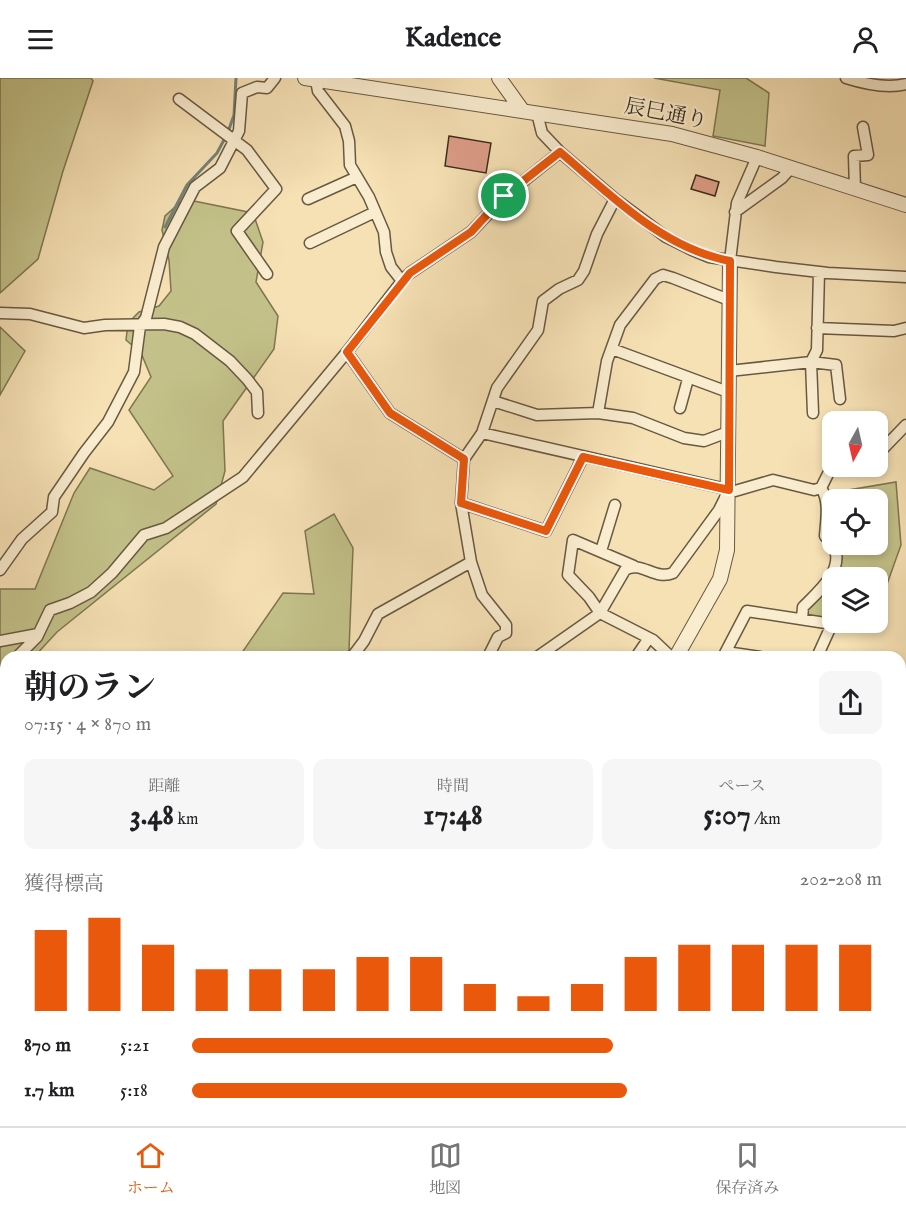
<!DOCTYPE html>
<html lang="ja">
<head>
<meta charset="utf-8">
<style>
	body { margin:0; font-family:"IM FELL English","Noto Serif JP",serif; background:#f6f6f6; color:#202124; height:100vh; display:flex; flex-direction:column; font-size:22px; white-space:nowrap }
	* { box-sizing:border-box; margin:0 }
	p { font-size:20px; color:#757577 }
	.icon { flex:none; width:33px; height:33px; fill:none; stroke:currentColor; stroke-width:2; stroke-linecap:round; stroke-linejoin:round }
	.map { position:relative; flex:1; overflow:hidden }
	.side { position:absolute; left:0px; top:573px; width:906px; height:476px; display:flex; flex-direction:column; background:#fff; border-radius:18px 18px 0 0; box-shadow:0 3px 9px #0003 }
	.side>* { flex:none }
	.needle { width:39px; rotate:188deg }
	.controls { position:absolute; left:822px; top:333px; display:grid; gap:12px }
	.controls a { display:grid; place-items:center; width:66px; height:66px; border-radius:12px; background:#fff; box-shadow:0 3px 9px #0003; font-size:30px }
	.pin { position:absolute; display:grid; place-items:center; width:51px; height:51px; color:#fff; margin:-26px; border:3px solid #fff; border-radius:50%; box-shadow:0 2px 6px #0007 }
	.round { display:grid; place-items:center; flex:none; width:63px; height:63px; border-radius:12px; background:#f6f6f6 }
	.head { display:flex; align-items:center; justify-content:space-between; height:102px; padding:0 24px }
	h1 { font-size:33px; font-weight:700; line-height:45px }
	.figures { display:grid; grid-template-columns:repeat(3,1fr); gap:9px; height:102px; padding:6px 24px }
	.figures div { display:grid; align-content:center; border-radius:12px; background:#f6f6f6; text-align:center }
	.figures b { font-size:30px; font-weight:700 }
	.figures small { font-size:16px; font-weight:400 }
	.figures p { font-size:16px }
	.chart { height:168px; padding:12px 24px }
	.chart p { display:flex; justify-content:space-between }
	.chart svg { width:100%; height:108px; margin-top:6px; stroke:#ea580c; stroke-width:6 }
	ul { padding:0 24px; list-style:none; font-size:20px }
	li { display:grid; grid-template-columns:96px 72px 1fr; align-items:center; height:45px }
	li i { height:15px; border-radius:8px; background:#ea580c }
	header { display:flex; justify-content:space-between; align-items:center; height:78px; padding:0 24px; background:#fff; font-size:27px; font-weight:700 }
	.dock { display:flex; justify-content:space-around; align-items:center; height:84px; border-top:2px solid #e0e0e0; background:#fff; font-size:16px; color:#757577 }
	.dock a { display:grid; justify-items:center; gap:3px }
	.dock .on { color:#ea580c }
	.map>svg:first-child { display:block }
	.green { fill:#c3c189; stroke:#7e7652; stroke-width:1.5; fill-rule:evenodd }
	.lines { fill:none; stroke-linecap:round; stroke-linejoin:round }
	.stream { stroke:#758278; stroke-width:3 }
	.building { fill:#de9d88; stroke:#382c1c; stroke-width:1.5 }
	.minor-casing { stroke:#685942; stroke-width:13 }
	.tertiary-casing { stroke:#685942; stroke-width:16 }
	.minor { stroke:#f9eccf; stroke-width:10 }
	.tertiary { stroke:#f9eccf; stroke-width:14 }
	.route-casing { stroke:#fff; stroke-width:12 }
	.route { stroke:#ea580c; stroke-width:8 }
	.labels { text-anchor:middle; stroke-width:4.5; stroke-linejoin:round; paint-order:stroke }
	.street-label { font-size:21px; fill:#382c1c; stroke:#f9eccf }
</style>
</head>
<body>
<header><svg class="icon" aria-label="menu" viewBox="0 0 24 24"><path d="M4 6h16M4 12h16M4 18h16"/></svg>Kadence<svg class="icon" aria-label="person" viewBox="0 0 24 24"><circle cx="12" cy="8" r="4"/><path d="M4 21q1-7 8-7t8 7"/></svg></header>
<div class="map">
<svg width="906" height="1048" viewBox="0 0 906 1048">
	<rect width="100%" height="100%" fill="#f6e1b5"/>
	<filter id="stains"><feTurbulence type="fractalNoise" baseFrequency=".00333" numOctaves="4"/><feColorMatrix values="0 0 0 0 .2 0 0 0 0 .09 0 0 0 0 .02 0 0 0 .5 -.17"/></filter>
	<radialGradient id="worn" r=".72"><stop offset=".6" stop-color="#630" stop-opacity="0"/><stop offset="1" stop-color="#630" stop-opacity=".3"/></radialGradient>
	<path class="green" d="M0 0H91L93 3 63 93 38 181 0 215Z
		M654 0H746L769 15 765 68 713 58 720 12Z
		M184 121 253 135 263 164 256 204 278 238 274 271 223 343 225 393 216 426 57 554 34 579H6V610L0 617V511H35L74 415 90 390 154 412 173 398 129 332 151 299 141 275 126 262 128 245 139 234 159 228 171 213 169 182 162 152 165 138Z
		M0 249 25 273 0 317Z
		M896 404 901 467 886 509 878 522V500H832V544L862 545 855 554 832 546 802 541 803 529 837 488 825 458V416ZM832 422H878V466H832Z
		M334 436 353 470 349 572 343 579H239L283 515 314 516 305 453Z
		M6 756V852L0 853V763Z"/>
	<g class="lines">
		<path class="stream" d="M228 54 234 37 236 0
			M165 149 187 107 217 75 225 60"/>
	</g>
	<path class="building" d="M449 58 491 65 486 95 445 88Z
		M696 97 719 104 715 118 691 111Z"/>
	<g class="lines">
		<g class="minor-casing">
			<path id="minor" d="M846 0C865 6 887 11 906 6
				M316 2 318 13 345 48 349 63 350 87 369 119 384 154 386 174 391 189 402 203
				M179 21 247 72 276 111 237 153 267 196
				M537 35 542 55 560 74 615 121 666 159 692 172 709 179 776 189 828 195 906 199
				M855 111 854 78 868 77 863 49
				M308 121 357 99
				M735 134 782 100 790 91
				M310 165 375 134
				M730 183 737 125 757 79
				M0 235 30 236 84 250 105 247 164 246 180 249 195 256 230 283 247 301 257 314 258 335
				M817 250 894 253 906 250
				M612 271 728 314
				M347 274 390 335 464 381
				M729 293 811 284 817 272 819 194
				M493 323 537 337 598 335 633 340 684 360 704 363 728 354
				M680 330 688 301
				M598 335 607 283 620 247 655 201 663 197 673 200 729 222
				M813 335 811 284 836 287 840 321
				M482 355 735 413 773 402 814 412 821 410 832 388
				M878 376 906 347
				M821 410C830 423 826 443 825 458L832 466
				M461 425 546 453 583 379
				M601 473 615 427
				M634 488 573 462 568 497 589 519 600 535 653 562 671 579
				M0 492 22 461 52 434 54 419 84 375 108 344 134 294 140 248 146 240 164 169 195 109 220 90 239 53 242 15 257 9 267 10 275 0
				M802 541 803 529C819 513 846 491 833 466
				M0 563 38 556
				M726 574 760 579
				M17 579 37 559 50 532 70 525 91 514 112 495 144 457 166 450 243 399 347 274 402 203 410 195 471 154 505 118 560 74
				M352 579 364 563 378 536 471 484
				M488 579 498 559 506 555V547L482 517 471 484 461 425 464 381 482 355 497 310 538 252 543 223 559 211 578 202 584 193 597 156 615 121
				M537 579 600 535 625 492C641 482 655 503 673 495L719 432 726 418
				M636 579 649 560
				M723 579 747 533 832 546 817 579
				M0 596 6 590
				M900 663 906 666
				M900 725 906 728
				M900 796 906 785
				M900 916 906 905
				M900 929 906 933
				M900 996 906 999
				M404 1042 440 1048
				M802 1042 812 1048
				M871 1042 881 1048
				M198 1048 200 1042
				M328 1048 333 1042
				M493 1048 496 1042
				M554 1048 557 1042
				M681 1048 684 1042
				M739 1048 742 1042
				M827 1048 830 1042"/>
		</g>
		<g class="tertiary-casing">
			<path id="tertiary" d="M305 0 672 56 757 79 906 127
				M499 0 522 32
				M676 579 720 501 727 472 730 183
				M900 859 906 863
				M271 1048 276 1042
				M617 1048 620 1042"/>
		</g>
		<use href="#minor" class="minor"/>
		<use href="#tertiary" class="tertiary"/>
	</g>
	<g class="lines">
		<g class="route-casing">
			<path id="route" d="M560 74C611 117 662 170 730 183L729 412 583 379 546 453 461 425 464 381 390 335 347 274 410 195 471 154 504 118Z"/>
		</g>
		<use href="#route" class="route"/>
	</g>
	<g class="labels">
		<g class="street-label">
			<text transform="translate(666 35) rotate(11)" y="7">辰巳通り</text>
		</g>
	</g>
	<rect width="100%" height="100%" filter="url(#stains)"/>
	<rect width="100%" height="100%" fill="url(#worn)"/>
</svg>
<div class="controls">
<a><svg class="needle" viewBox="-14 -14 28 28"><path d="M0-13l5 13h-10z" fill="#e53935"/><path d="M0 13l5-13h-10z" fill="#757577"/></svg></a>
<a><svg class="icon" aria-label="locate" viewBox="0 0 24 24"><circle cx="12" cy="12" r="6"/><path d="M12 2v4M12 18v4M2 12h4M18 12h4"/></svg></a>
<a><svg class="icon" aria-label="layers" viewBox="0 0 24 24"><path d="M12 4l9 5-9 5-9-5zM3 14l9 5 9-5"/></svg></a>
</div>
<div class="pin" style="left:504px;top:118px;background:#1e9e55"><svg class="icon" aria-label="arrive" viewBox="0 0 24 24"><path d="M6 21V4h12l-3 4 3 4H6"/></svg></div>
<section class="side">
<div class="head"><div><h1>朝のラン</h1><p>07:15 · 4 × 870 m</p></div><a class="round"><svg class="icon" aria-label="share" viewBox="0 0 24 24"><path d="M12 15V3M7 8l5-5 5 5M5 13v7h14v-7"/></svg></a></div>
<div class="figures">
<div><p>距離</p><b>3.48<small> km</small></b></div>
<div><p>時間</p><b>17:48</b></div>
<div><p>ペース</p><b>5:07<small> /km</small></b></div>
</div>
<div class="chart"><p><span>獲得標高</span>202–208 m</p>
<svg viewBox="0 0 160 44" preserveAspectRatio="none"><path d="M5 44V11M15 44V6M25 44V17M35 44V27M45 44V27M55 44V27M65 44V22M75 44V22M85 44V33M95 44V38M105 44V33M115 44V22M125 44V17M135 44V17M145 44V17M155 44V17"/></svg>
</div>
<ul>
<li><b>870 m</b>5:21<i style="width:61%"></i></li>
<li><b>1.7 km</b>5:18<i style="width:63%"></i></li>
</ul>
</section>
</div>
<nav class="dock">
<a class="on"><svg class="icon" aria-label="home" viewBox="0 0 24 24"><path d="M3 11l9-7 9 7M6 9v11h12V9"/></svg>ホーム</a>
<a><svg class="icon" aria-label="map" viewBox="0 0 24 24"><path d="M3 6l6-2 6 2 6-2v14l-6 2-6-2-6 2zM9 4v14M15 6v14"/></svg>地図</a>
<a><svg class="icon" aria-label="saved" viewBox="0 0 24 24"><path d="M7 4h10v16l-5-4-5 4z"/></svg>保存済み</a>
</nav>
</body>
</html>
